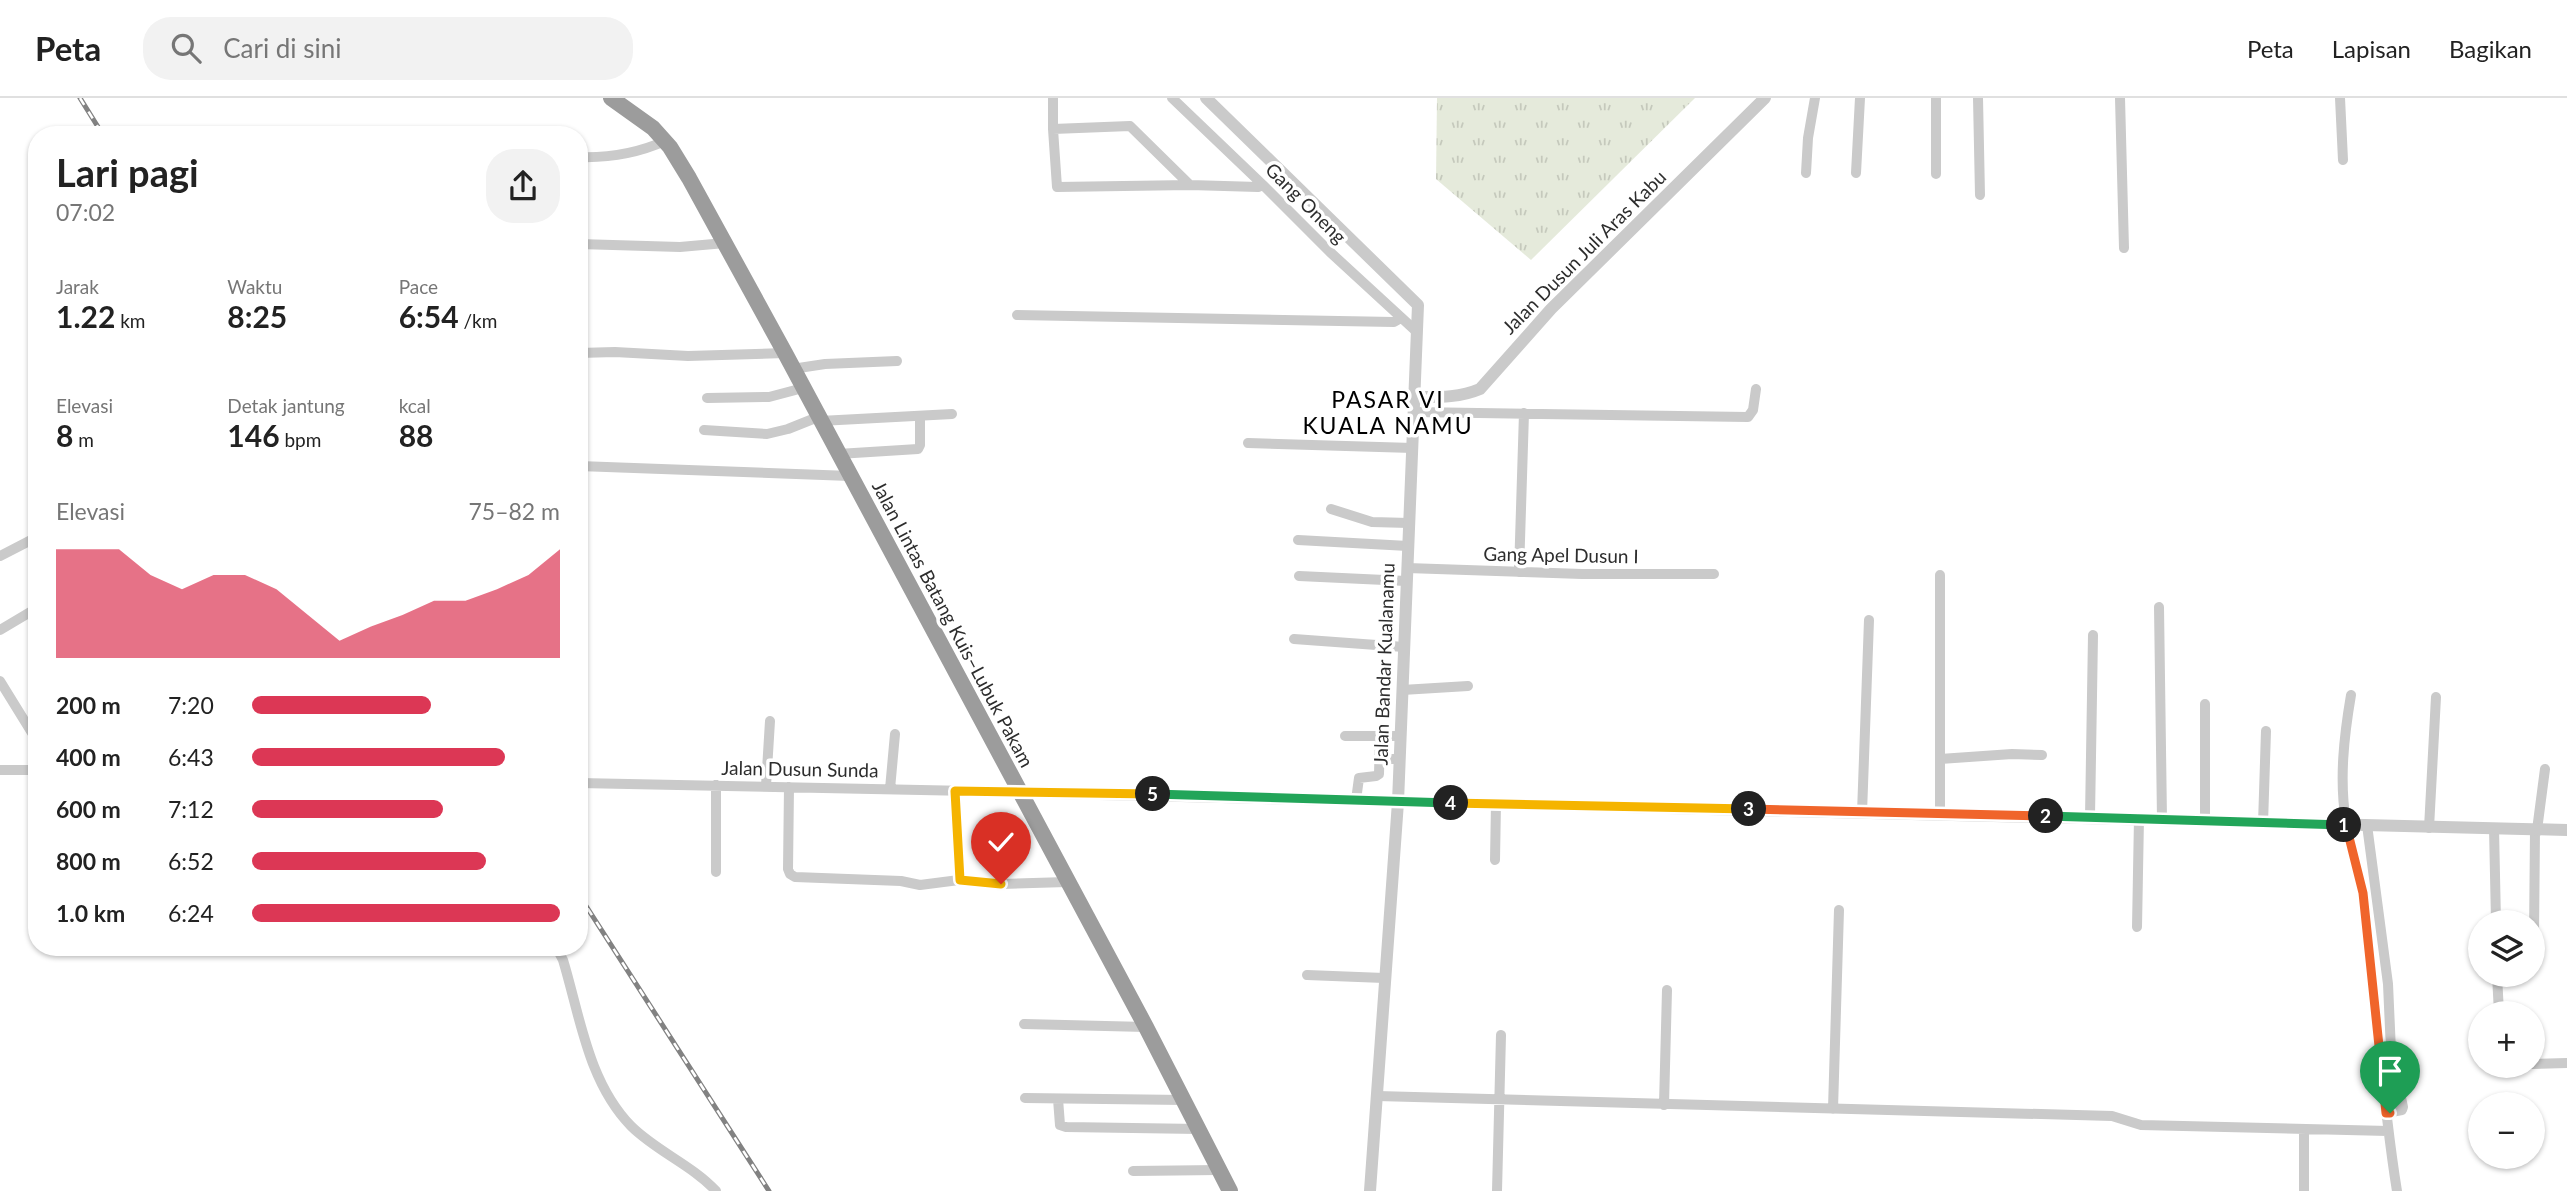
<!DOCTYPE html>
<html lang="id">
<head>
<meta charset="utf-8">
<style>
	body { margin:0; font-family:Lato,sans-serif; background:#f2f2f2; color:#222; height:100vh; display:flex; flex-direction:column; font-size:26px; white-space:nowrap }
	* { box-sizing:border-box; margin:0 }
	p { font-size:23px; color:#767676 }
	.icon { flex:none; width:38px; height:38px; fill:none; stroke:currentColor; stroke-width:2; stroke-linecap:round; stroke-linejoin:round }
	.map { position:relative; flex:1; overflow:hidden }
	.side { position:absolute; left:28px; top:28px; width:560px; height:830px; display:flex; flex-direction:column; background:#fff; border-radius:28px; box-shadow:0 2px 5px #0004 }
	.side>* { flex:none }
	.tools { position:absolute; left:2468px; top:812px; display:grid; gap:14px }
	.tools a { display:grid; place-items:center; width:77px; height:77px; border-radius:50%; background:#fff; box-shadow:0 2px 5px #0004; font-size:35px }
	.pin { position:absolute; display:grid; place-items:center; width:60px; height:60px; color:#fff; margin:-72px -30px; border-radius:50% 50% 50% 0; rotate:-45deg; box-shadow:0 0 7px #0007 }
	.pin .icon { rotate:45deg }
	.km { position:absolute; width:35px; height:35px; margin:-18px; border-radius:50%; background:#222; color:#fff; font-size:19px; line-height:35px; text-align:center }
	.round { display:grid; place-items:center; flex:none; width:74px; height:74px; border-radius:28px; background:#f2f2f2 }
	.summary { display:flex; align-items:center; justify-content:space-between; height:119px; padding:0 28px }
	h1 { font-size:38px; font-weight:700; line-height:52px }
	.metrics { display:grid; grid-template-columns:repeat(3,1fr); gap:10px; height:119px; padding:7px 28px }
	.metrics div { display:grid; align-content:center }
	.metrics b { font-size:30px; font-weight:700 }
	.metrics small { font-size:19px; font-weight:400 }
	.metrics p { font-size:19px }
	.chart { height:196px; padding:14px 28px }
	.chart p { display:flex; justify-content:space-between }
	.chart svg { width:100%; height:126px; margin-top:7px; fill:#dc3755; opacity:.7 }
	ul { padding:0 28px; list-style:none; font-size:23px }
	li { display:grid; grid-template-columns:112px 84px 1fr; align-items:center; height:52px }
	li i { height:18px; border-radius:9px; background:#dc3755 }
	header { display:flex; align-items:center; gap:42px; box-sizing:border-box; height:98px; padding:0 35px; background:#fff; border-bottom:2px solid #e0e0e0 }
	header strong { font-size:33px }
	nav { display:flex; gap:38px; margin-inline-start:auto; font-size:24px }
	.search { width:490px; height:63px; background:#f2f2f2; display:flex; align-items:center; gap:18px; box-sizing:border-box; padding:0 24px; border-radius:28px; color:#767676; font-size:26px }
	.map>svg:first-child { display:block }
	.grass { fill:url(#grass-tufts) }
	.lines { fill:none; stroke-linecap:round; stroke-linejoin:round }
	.minor { stroke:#cacaca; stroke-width:10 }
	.tertiary { stroke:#cacaca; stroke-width:12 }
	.trunk { stroke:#9c9c9c; stroke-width:16 }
	.rail-casing { stroke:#828282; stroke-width:5 }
	.rail { stroke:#fff; stroke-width:2.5; stroke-dasharray:8; stroke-linecap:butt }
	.split-1-casing { stroke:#fff; stroke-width:14 }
	.split-2-casing { stroke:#fff; stroke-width:14 }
	.split-3-casing { stroke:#fff; stroke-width:14 }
	.split-4-casing { stroke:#fff; stroke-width:14 }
	.split-5-casing { stroke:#fff; stroke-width:14 }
	.split-6-casing { stroke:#fff; stroke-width:14 }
	.split-1 { stroke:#f0652b; stroke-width:9 }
	.split-2 { stroke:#22a559; stroke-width:9 }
	.split-3 { stroke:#f0652b; stroke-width:9 }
	.split-4 { stroke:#f5b400; stroke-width:9 }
	.split-5 { stroke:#22a559; stroke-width:9 }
	.split-6 { stroke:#f5b400; stroke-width:9 }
	.labels { text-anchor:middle; stroke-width:7; stroke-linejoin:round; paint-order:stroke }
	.street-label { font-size:19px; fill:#2d2d2d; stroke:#fff }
	.quarter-label { font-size:23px; letter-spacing:2px; fill:#000; stroke:#fff }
</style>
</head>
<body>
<header>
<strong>Peta</strong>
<div class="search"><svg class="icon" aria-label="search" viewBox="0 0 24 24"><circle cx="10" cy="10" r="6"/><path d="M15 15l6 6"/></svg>Cari di sini</div>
<nav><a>Peta</a><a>Lapisan</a><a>Bagikan</a></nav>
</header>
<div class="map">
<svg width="2567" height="1093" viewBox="0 0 2567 1093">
	<defs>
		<pattern id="grass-tufts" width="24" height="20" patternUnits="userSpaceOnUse" patternTransform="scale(1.75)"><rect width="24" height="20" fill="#e5eadb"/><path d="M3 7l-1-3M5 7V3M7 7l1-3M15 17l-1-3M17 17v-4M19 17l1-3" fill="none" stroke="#c5c9bc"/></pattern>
	</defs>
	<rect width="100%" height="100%" fill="#fff"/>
	<path class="grass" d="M1437 0H1695L1531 162 1436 81Z"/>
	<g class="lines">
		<path class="minor" d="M1053 0V31L1057 89 1190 87 1258 89 1263 87
			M1172 0 1263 87 1330 154 1417 234
			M1978 0 1980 97
			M2120 0 2124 150
			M2340 0 2343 62
			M1053 31 1130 28 1190 87
			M579 59C608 60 638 55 665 43
			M1806 75 1808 40 1815 0
			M1856 75 1860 0
			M1936 76V0
			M579 146 680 149 725 145
			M1017 217 1394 224 1401 220
			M579 255 615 254 688 258 785 255
			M792 271 825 266 897 263
			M707 300 769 299 803 290
			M1414 314 1748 319 1753 312 1756 291
			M820 323 952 316
			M704 332 767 336 788 331 818 319
			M1248 345 1413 350
			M838 356 918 351 920 347V318
			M579 368 850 378
			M1331 411 1372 424 1409 425
			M1298 442 1408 448
			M0 458 37 439
			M1407 470 1582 476H1714
			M1519 474 1524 315
			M1940 477V716
			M1299 478 1406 483
			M2159 509 2162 721
			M0 532 37 510
			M1294 541 1404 549
			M0 583 37 643
			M1402 592 1468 588
			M2351 597C2344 638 2339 682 2346 724 2350 748 2360 772 2363 796 2376 895 2381 995 2397 1093
			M1345 638H1401
			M1380 661H1400
			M1940 661 2012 656 2042 657
			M0 672H37
			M579 685 1019 694
			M716 687V774
			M766 688 770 623
			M789 689 788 771 790 776 795 779 901 783 920 787 959 782 1001 786 1067 784
			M890 691 895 636
			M955 693 959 782
			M1356 702 1359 680 1376 678 1379 676 1380 638
			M1862 715 1869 522
			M2090 719 2093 537
			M2205 723V606
			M2263 726 2266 633
			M2367 727 2388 886 2391 953 2403 1009 2402 1012 2386 1015
			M2429 730 2436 599
			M2494 730 2496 824
			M2537 732 2545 671
			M1495 762 1496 705
			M2137 829 2139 720
			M2534 837 2535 732
			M556 849 563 862C580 918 588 984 631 1028 656 1053 692 1067 716 1093
			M1307 877 1384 880
			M2497 877 2499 915
			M1024 926 1146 929
			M2532 966 2567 965
			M1377 998 2112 1018 2141 1027 2388 1033
			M1025 1000 1184 1002
			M1058 1001 1060 1027 1066 1029 1199 1031
			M1664 1007 1667 892
			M1833 1011 1839 812
			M1133 1073 1218 1072
			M1497 1093 1501 937
			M2304 1093V1032"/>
		<path class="tertiary" d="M1206 0 1418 207 1398 704 1370 1093
			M1415 299C1437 299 1459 300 1480 291L1551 211 1765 0
			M1019 694 2567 732"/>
		<path class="trunk" d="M611 0 653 30 670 49 689 80 785 255 1146 929 1230 1093"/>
		<g class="rail-casing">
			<path id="rail" d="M80 0 103 37
				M579 797 769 1093"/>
		</g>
		<use href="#rail" class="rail"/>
	</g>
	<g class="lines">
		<g class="split-1-casing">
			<path id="split-1" d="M2344 727H2346L2363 795 2386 1015H2390"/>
		</g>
		<g class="split-2-casing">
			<path id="split-2" d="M2046 718 2344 727"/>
		</g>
		<g class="split-3-casing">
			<path id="split-3" d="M1749 711 2046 718"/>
		</g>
		<g class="split-4-casing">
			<path id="split-4" d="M1451 705 1749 711"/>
		</g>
		<g class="split-5-casing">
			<path id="split-5" d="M1153 696 1451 705"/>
		</g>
		<g class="split-6-casing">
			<path id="split-6" d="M1001 786 960 782 955 693 1153 696"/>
		</g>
		<use href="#split-1" class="split-1"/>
		<use href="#split-2" class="split-2"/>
		<use href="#split-3" class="split-3"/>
		<use href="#split-4" class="split-4"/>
		<use href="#split-5" class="split-5"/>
		<use href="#split-6" class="split-6"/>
	</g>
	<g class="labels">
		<g class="street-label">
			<text transform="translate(1306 105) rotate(45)" y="7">Gang Oneng</text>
			<text transform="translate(1584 154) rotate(-45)" y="7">Jalan Dusun Juli Aras Kabu</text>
			<text transform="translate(1561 457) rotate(1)" y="7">Gang Apel Dusun I</text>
			<text transform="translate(953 526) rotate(62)" y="7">Jalan Lintas Batang Kuis–Lubuk Pakam</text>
			<text transform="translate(1384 566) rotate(-88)" y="7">Jalan Bandar Kualanamu</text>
			<text transform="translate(800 671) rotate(1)" y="7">Jalan Dusun Sunda</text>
		</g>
		<g class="quarter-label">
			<text x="1388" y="310">PASAR VI<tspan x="1388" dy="26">KUALA NAMU</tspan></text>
		</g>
	</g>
</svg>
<div class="tools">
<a><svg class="icon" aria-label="layers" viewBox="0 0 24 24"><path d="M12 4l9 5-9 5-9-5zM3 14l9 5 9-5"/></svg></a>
<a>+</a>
<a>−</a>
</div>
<div class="pin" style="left:2390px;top:1015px;background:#1e9e55"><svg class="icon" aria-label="arrive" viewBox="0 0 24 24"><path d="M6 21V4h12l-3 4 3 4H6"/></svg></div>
<div class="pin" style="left:1001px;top:786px;background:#d93025"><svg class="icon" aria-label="check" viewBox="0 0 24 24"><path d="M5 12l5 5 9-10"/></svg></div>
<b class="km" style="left:2344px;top:727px">1</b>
<b class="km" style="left:2046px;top:718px">2</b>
<b class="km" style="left:1749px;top:711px">3</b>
<b class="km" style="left:1451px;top:705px">4</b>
<b class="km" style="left:1153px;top:696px">5</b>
<section class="side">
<div class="summary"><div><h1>Lari pagi</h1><p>07:02</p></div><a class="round"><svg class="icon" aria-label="share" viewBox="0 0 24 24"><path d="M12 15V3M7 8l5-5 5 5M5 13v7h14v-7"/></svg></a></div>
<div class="metrics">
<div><p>Jarak</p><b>1.22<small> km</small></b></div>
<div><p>Waktu</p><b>8:25</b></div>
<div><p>Pace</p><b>6:54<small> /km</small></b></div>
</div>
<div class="metrics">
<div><p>Elevasi</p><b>8<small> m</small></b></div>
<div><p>Detak jantung</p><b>146<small> bpm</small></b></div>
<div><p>kcal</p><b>88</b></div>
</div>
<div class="chart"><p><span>Elevasi</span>75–82 m</p>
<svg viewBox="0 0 160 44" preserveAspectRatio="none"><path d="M0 44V6L10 6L20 6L30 15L40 20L50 15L60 15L70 20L80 29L90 38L100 33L110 29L120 24L130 24L140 20L150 15L160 6V44z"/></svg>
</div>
<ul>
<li><b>200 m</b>7:20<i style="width:58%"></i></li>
<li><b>400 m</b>6:43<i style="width:82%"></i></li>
<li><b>600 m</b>7:12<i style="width:62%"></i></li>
<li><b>800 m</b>6:52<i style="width:76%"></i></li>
<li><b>1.0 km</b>6:24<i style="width:100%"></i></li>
</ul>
</section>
</div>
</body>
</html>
